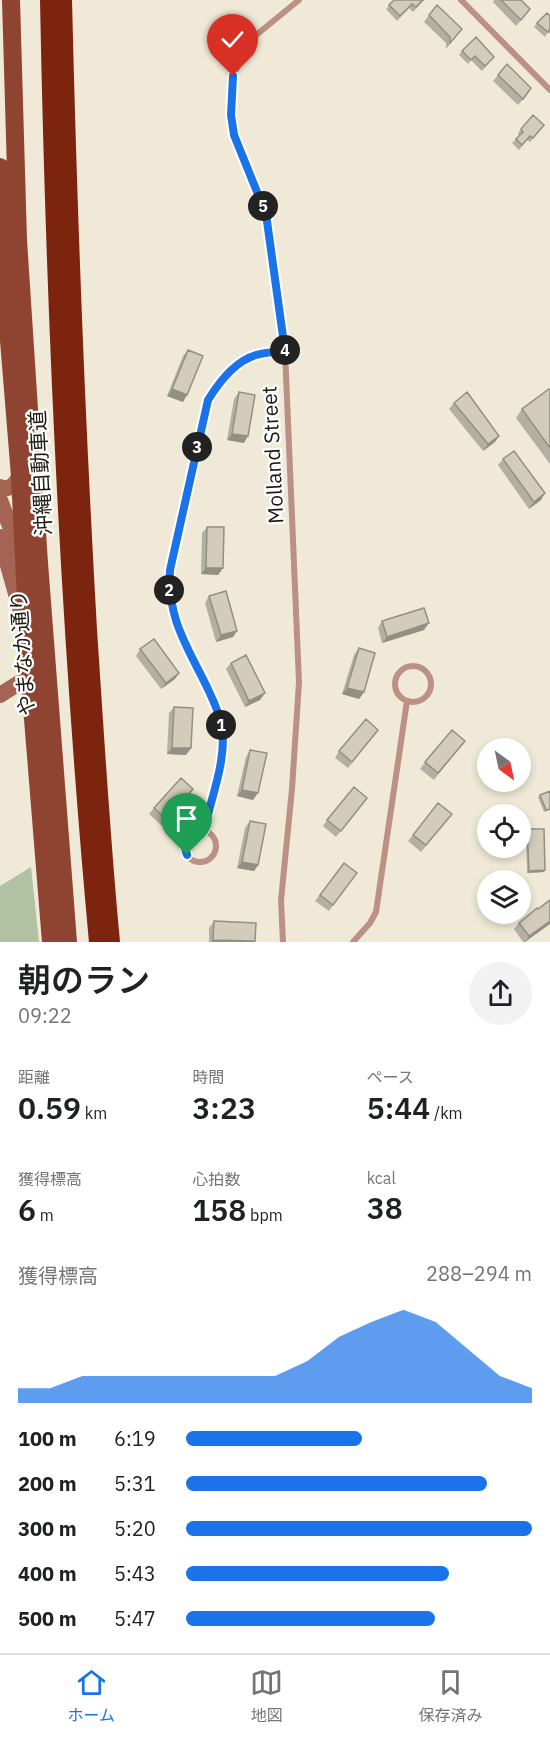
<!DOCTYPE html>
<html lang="ja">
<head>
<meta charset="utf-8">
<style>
	body { margin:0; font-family:"IBM Plex Sans","Noto Sans JP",sans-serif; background:#f2f2f2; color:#202124; height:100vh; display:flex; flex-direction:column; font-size:22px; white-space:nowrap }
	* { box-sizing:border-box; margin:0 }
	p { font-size:20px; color:#757577 }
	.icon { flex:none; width:33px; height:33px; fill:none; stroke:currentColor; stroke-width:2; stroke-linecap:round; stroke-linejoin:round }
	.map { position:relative; height:942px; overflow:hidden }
	.sheet { display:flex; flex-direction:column; background:#fff; flex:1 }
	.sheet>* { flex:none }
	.needle { width:39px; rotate:147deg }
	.buttons { position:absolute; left:477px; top:738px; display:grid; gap:12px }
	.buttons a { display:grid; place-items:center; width:54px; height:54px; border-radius:50%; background:#fff; box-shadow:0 3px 9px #0003; font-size:30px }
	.pin { position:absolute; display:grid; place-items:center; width:51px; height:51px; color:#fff; margin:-62px -26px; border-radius:50% 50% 50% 0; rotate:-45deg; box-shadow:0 0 6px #0007 }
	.pin .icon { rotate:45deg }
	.km { position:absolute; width:30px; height:30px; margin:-15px; border-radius:50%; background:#222; color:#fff; font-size:16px; line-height:30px; text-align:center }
	.round { display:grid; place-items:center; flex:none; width:63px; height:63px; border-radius:32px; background:#f2f2f2 }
	.overview { display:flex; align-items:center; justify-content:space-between; height:102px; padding:0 18px }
	h1 { font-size:33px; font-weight:600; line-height:45px }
	.figures { display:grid; grid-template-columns:repeat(3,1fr); gap:9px; height:102px; padding:6px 18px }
	.figures div { display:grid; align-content:center }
	.figures b { font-size:30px; font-weight:600 }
	.figures small { font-size:16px; font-weight:400 }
	.figures p { font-size:16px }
	.chart { height:168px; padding:12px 18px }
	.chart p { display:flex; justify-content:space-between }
	.chart svg { width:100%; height:108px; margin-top:6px; fill:#1a73e8; opacity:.7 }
	ul { padding:0 18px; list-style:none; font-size:20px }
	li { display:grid; grid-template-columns:96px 72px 1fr; align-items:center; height:45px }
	li i { height:15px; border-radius:8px; background:#1a73e8 }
	.tab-bar { display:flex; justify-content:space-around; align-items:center; height:84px; border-top:2px solid #e0e0e0; background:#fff; font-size:16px; color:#757577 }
	.tab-bar a { display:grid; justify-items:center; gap:3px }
	.tab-bar .current { color:#1a73e8 }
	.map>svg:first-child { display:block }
	.green { fill:#b2c1a1 }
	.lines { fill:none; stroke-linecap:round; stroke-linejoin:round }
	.lane { stroke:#bc9085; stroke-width:6 }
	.secondary { stroke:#a36454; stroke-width:16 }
	.primary { stroke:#8f4431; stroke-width:18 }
	.highway { stroke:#7c240e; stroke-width:18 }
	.wall { fill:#b5afa1 }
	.shaded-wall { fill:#948f83 }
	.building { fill:#d3ccbb; stroke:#948f83; stroke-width:1.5 }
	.route-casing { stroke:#fff; stroke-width:12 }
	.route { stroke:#1a73e8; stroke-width:8 }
	.labels { text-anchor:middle; stroke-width:4.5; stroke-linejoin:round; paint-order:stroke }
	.street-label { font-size:21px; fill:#1c1a13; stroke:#fff }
</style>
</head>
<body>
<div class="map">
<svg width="550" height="942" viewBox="0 0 550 942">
	<rect width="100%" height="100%" fill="#f0e9d7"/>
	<path class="green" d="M31 867 39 942H0V886Z"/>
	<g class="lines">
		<path class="lane" d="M461 0 550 90
			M395 684a18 18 0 1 1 36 0a18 18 0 1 1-36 0Z
			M203 830C211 798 227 760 222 726 219 712 213 700 207 687 188 647 167 617 170 570L208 400C219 382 235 361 256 355 265 352 276 352 285 351
			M184 846a16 16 0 1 1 32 0a16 16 0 1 1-32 0Z
			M283 942 281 900 292 789 299 682 285 351 266 214 234 135 231 115 233 76 243 55 255 36 299 0
			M353 942 370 923 376 912 407 701"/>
		<path class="secondary" d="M0 487C10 491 15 484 20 476
			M0 500 21 555
			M0 537 22 615
			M0 695 19 683 30 682"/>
		<path class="primary" d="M11 0 18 240 39 563 68 942
			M0 167 1 242 20 476 30 682 51 942"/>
		<path class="highway" d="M49 0C55 315 69 628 98 942
			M63 0C68 210 76 420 88 630 95 734 101 838 111 942"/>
	</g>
	<path class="wall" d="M394 0H424L413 12 409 8 397 21 386 9Z
		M494 0H521L525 16 516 26 493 2Z
		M429 15 462 29 446 49V43L424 22Z
		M550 16V34L548 32 545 37 534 27 537 23Z
		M462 51 494 57 482 71 471 60 468 64 459 55Z
		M498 75 527 95 518 105 493 81Z
		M544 125 530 142 527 140 519 150 512 143 519 136 518 133 521 129Z
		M188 350 183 402 167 396 183 356Z
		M550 390V464L516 418 522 409Z
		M239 392 244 443 227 440 234 399Z
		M454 403 499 436 495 442 483 451 449 409Z
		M503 459 541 500 529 509 498 465Z
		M207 527 223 568 218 575 201 574 202 533Z
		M209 596 237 631 233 637 216 642 205 603Z
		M382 621 424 630 382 643 378 628Z
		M359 648 364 692 359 699 342 694 354 655Z
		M140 649 175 679 161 689 136 656Z
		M231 663 265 693 260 700 245 707 226 669Z
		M174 707 191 748 186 755 167 754 169 713Z
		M378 730 348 768 335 758 339 751Z
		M465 741 434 780 420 769 425 762Z
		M250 750 253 800 237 796 246 757Z
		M193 789 189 795 162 826 149 814 154 808Z
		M550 791V810L544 812 538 797 540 795Z
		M367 798 336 837 323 826 327 820Z
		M452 814 421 852 408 841 413 835Z
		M250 821 258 865 254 871 237 868 245 828Z
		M527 829 544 872 527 873 526 831Z
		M344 863 357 873 329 911 315 901Z
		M550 900 526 942H523L514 929 519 923Z
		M214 921 255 941V942H209V928Z"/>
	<path class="shaded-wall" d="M172 389 187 395 183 402 167 396Z
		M232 434 248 436 244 443 227 440Z
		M499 436 495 442 483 451 488 444Z
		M545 493 541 500 529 509 534 502Z
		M206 568H223L218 575 201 574Z
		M429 623 424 630 382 643 387 637Z
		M237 631 233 637 216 642 221 635Z
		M179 673 175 679 161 689 166 683Z
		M347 688 364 692 359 699 342 694Z
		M265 693 260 700 245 707 249 701Z
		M172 748H191L186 755 167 754Z
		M193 789 189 795 162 826 166 819Z
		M242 790 258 793 253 800 237 796Z
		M242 862 258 865 254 871 237 868Z
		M545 870 544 872 527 873 529 871Z
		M550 921V924L525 942 529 936Z
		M213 940 255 941V942H211Z"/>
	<path class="building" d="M394 0H423L416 7 412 4 400 16 389 5Z
		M501 0H521L530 9 521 20Z
		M437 5 462 29 450 43V37L429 15Z
		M547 13 550 16V29L548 32 537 23Z
		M476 37 494 57 485 66 475 56 471 60 462 51Z
		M507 64 531 88 523 99 498 75Z
		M533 115 544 125 533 138 530 136 522 145 516 139 523 132 521 129Z
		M188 350 203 356 187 395 172 389Z
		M549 389 550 390V448L522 409Z
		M239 392 255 395 248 436 232 434Z
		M467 392 499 436 488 444 454 403Z
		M514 451 545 493 534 502 503 459Z
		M207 527H224L223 568H206Z
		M226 591 237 631 221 635 209 596Z
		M424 608 429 623 387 637 382 621Z
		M154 639 179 673 166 683 140 649Z
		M359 648 375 653 364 692 347 688Z
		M246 655 265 693 249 701 231 663Z
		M174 707 193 708 191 748H172Z
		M366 719 378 730 352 762 339 751Z
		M452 730 465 741 438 773 425 762Z
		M250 750 267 753 258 793 242 790Z
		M181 778 193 789 166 819 154 808Z
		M354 787 367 798 341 831 327 820Z
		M550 791V809L546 810 540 795Z
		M438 803 452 814 426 845 413 835Z
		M250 821 266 824 258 865 242 862Z
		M527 829H544L545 870 529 871Z
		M344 863 357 873 333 905 320 895Z
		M550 900V921L529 936 519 923 537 908 538 909Z
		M214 921 256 923 255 941 213 940Z"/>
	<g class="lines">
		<g class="route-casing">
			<path id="route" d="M187 855C182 841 188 830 204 830 211 798 227 760 222 726 219 712 213 700 207 687 187 646 167 618 170 570L208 400C219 382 235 361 256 355 265 352 276 352 285 351L266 214 234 135 231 115 233 76"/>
		</g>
		<use href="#route" class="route"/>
	</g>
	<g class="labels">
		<g class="street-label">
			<text transform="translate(273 455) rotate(-93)" y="7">Molland Street</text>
			<text transform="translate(41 473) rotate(-93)" y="7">沖縄自動車道</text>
			<text transform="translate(23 653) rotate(-94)" y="7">やまなか通り</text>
		</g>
	</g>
</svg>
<div class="buttons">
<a><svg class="needle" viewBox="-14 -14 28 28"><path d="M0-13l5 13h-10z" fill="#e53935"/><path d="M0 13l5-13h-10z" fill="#757577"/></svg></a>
<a><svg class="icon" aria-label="locate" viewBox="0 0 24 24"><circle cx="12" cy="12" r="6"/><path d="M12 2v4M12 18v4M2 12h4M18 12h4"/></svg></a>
<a><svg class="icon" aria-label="layers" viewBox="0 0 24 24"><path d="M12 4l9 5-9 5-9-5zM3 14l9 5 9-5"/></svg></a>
</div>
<div class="pin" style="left:187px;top:855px;background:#1e9e55"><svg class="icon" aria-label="arrive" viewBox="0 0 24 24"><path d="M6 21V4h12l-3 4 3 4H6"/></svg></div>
<div class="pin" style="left:233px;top:76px;background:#d93025"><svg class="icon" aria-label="check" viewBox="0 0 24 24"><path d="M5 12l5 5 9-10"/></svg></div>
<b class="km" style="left:221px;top:725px">1</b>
<b class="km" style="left:169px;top:590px">2</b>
<b class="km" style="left:197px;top:447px">3</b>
<b class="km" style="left:285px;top:350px">4</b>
<b class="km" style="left:263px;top:206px">5</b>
</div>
<section class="sheet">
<div class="overview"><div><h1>朝のラン</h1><p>09:22</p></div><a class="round"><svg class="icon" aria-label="share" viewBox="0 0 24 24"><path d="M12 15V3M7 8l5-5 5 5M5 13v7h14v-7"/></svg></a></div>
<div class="figures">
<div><p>距離</p><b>0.59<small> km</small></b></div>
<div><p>時間</p><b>3:23</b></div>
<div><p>ペース</p><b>5:44<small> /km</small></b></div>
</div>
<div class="figures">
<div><p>獲得標高</p><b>6<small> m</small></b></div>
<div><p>心拍数</p><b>158<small> bpm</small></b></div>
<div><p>kcal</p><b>38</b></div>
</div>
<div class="chart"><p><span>獲得標高</span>288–294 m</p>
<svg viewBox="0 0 160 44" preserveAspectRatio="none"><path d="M0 44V38L10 38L20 33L30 33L40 33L50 33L60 33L70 33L80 33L90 27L100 17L110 11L120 6L130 11L140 22L150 33L160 38V44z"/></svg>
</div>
<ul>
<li><b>100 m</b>6:19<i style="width:51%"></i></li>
<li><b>200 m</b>5:31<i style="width:87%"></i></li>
<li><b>300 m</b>5:20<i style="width:100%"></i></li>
<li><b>400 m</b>5:43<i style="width:76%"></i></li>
<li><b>500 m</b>5:47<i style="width:72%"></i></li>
</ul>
</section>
<nav class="tab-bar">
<a class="current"><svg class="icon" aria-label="home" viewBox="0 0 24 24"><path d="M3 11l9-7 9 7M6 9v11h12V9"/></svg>ホーム</a>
<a><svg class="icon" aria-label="map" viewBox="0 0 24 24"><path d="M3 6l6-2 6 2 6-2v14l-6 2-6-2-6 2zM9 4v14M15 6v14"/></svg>地図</a>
<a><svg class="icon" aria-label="saved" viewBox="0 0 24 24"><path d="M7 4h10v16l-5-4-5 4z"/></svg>保存済み</a>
</nav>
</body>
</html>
